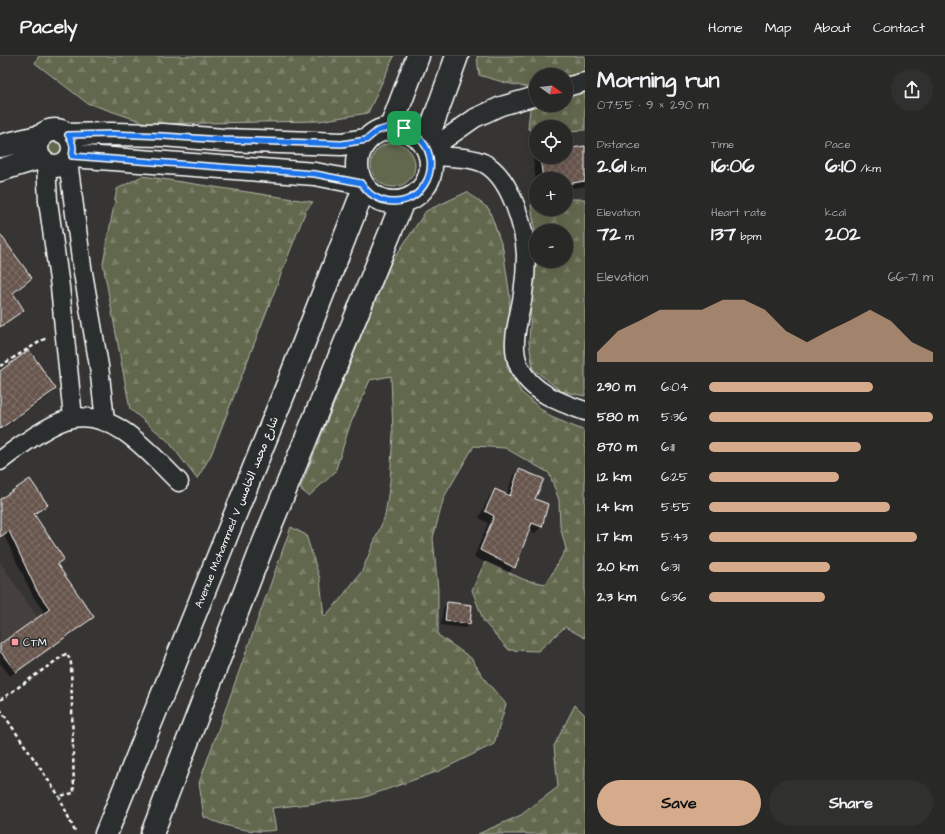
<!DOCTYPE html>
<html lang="en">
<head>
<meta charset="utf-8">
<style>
	body { margin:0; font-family:"Architects Daughter","Playpen Sans Arabic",sans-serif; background:#30302f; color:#f1f3f6; height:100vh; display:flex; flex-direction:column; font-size:15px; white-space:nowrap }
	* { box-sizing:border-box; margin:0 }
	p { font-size:13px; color:#a5a6a7 }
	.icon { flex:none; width:22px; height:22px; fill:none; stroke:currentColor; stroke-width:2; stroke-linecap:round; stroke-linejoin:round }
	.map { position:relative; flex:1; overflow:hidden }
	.sheet { display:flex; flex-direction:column; background:#282827; width:360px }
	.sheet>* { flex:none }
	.needle { width:26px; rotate:105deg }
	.tools { position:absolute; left:529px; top:12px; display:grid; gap:8px }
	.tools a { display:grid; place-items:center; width:44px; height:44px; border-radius:50%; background:#282827; box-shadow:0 4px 16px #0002,0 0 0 1px #444; font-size:20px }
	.pin { position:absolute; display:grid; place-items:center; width:34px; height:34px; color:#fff; margin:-17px; border-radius:8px; box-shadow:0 2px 6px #0006 }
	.round { display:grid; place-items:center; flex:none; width:42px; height:42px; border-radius:21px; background:#30302f }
	.overview { display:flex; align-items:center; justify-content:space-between; height:68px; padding:0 12px }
	h1 { font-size:22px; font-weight:700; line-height:30px }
	.stats { display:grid; grid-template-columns:repeat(3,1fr); gap:6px; height:68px; padding:4px 12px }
	.stats div { display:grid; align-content:center }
	.stats b { font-size:20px; font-weight:700 }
	.stats small { font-size:11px; font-weight:400 }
	.stats p { font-size:11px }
	.chart { height:112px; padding:8px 12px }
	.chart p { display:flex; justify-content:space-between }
	.chart svg { width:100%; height:72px; margin-top:4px; fill:#d6ab8b; opacity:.7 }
	.button { display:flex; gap:8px; margin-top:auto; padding:8px 12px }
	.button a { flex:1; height:46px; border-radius:24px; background:#d6ab8b; color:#111; font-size:16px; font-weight:700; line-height:46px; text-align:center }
	.button a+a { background:#30302f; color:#f1f3f6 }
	ul { padding:0 12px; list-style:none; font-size:13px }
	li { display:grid; grid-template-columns:64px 48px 1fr; align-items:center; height:30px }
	li i { height:10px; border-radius:5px; background:#d6ab8b }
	header { display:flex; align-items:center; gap:24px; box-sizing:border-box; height:56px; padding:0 20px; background:#282827; border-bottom:1px solid #444 }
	header strong { font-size:19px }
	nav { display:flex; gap:22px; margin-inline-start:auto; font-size:14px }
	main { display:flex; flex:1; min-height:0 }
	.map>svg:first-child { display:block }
	.built { fill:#453f3c }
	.forest { fill:url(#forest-firs); stroke:#b0b4a6; fill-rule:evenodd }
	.park { fill:#62684e; stroke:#b0b4a6 }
	.shadow { fill:#0007 }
	.building { fill:url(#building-cross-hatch); stroke:#fff }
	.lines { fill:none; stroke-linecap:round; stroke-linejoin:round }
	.street-casing { stroke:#fff; stroke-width:21 }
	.secondary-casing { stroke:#fff; stroke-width:25 }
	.path { stroke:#fff; stroke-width:2.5; stroke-dasharray:4 3; stroke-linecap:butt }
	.street { stroke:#2a2d2e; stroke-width:18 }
	.secondary { stroke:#2a2d2e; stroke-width:22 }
	.route-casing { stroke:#fff; stroke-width:8 }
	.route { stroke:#1a73e8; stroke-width:5 }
	.poi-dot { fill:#ff9aa2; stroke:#2a2d2e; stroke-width:1.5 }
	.labels { text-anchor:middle; stroke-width:3; stroke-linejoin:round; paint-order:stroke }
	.street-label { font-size:11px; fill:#fff; stroke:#2a2d2e }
	.poi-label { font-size:11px; fill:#fff; stroke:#2a2d2e; text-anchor:start }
</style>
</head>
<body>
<header>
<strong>Pacely</strong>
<nav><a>Home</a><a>Map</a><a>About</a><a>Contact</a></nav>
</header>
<main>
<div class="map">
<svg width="585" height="778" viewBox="0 0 585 778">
	<defs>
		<pattern id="forest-firs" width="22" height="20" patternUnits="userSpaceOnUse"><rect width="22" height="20" fill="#62684e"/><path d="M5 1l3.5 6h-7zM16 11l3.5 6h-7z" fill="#7a7f69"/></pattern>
		<pattern id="building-cross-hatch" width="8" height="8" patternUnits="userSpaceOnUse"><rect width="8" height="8" fill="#67574e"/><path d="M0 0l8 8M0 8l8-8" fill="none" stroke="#7e7069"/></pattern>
	</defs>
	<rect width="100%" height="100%" fill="#363534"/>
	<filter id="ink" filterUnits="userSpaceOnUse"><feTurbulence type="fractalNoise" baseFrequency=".025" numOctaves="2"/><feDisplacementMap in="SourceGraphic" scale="8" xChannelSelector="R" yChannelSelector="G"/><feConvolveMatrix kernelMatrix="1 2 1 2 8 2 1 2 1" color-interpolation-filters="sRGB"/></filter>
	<g filter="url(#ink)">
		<path class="built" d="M0 506 38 562 0 588Z"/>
		<path class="forest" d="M39 0H394L368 57 319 65 149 68 87 47 35 7Z
			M477 0H585V74L566 75V71H536V76L528 73 532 32 506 27 479 19ZM536 19H566V49H536Z
			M142 120 313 146 306 154 211 399 197 423 168 385 130 353 103 208 117 133Z
			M467 136 489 153 503 193 510 241 507 311 521 336 551 361 585 375V582L565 571 538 595 509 594 484 566 472 534 485 506 525 524 546 528 566 493 560 470 559 444 549 417 505 392 474 390 444 441 433 482 438 534V579L471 602 486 625 506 648 494 688 439 715 362 742 272 752 276 774C253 778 226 771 204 761L199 727 291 471 306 479 320 523 324 561 338 546 362 515 385 460 390 425 393 378 391 320 370 324 350 369 335 416 309 440 300 433 389 210 426 155Z
			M566 143H585V340L561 335 533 313 529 286 532 233 537 205H566V175H536V184L531 149 536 147V153H566Z
			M575 649 585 659V778H478L521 759 558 731 554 690Z"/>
		<path class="park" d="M56 78 61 79 70 91 63 104 53 105 43 95 42 90 51 79Z
			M371 109a22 22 0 1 1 44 0a22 22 0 1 1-44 0Z"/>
		<path class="shadow" d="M585 91V130L566 133V123H536V125L533 104 537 101H566V94Z
			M0 179 31 222 12 238 23 254 14 262 0 272Z
			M0 316 55 333 47 341 0 375Z
			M519 414 534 443 547 448 541 471 535 477 528 475 514 511 508 517 474 501 488 467 479 462 489 441 495 434 506 440 513 420Z
			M0 444 47 449 34 459 63 503 57 509 93 560 88 565 10 620 0 607V589L45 558 33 540 4 479 0 482Z
			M448 547 469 567 465 572 441 569 443 552Z"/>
		<path class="building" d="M585 90V125L566 128V123H543L540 101H566V93Z
			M0 178 32 222 13 237 24 254 0 271Z
			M29 294 56 333 0 373V315Z
			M519 413 544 423 535 443 548 448 542 471 532 467 515 512 480 494 494 460 485 455 495 433 510 440Z
			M30 423 48 449 34 458 64 503 57 508 94 561 16 616 0 595V588L50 553 37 535 9 475 0 481V443Z
			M447 546 472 549 470 568 445 565Z"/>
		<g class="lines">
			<g class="street-casing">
				<path id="street" d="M566 31 585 26
					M428 95 475 62 501 50 536 40
					M430 100C446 101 473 100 487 109 511 124 525 172 526 199 526 211 525 225 523 238 520 261 509 287 519 310 530 336 561 347 585 355
					M68 105 82 211 99 310 105 365
					M46 109 48 145 60 231 73 362
					M0 405C18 391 51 366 73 362 117 355 151 399 179 426"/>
			</g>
			<g class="secondary-casing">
				<path id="secondary" d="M391 71 418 0
					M357 109a37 37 0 1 1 74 0a37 37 0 1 1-74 0Z
					M37 92a18 18 0 1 1 36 0a18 18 0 1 1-36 0Z
					M68 79 111 78 163 79 223 84 342 88 365 84
					M425 89 457 0
					M0 90 42 80
					M72 100 315 118 361 127
					M0 114 39 102
					M106 778 289 325 364 132
					M152 778 264 486 403 145"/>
			</g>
			<path class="path" d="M0 310 46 282
				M0 644 67 597 71 607 74 737 59 740
				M0 653 59 740 76 778"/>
			<use href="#street" class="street"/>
			<use href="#secondary" class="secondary"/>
		</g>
	</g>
	<g class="lines" filter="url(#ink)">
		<g class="route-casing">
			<path id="route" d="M391 71C395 71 399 71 403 72 410 74 416 79 421 84 446 112 418 156 382 144 373 141 366 135 361 127L315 118 72 100C74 91 73 86 68 79L111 78 163 80 223 84 342 88 366 84 377 75Z"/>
		</g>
		<use href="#route" class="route"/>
	</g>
	<rect class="poi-dot" x="11" y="582" width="8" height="8" rx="2"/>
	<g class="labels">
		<g class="street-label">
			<text transform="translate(236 456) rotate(-68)" y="4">Avenue Mohammed V شارع محمد الخامس</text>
		</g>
		<g class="poi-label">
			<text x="23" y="590">CTM</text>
		</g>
	</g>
</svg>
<div class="tools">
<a><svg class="needle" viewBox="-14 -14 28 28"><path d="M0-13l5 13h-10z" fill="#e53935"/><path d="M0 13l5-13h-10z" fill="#a5a6a7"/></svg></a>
<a><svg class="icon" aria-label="locate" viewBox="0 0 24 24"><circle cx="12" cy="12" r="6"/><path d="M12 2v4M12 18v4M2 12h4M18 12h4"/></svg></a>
<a>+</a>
<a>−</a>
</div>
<div class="pin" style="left:404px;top:72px;background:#1e9e55"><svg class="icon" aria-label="arrive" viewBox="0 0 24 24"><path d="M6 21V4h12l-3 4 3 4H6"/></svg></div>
</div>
<section class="sheet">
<div class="overview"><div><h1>Morning run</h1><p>07:55 · 9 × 290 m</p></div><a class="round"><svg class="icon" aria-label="share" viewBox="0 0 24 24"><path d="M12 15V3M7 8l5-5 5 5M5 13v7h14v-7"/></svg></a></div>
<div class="stats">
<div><p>Distance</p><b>2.61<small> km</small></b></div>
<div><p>Time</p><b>16:06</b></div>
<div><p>Pace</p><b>6:10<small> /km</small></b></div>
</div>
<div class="stats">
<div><p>Elevation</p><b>72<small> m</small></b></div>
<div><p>Heart rate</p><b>137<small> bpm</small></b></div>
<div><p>kcal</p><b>202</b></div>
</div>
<div class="chart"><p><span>Elevation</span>66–71 m</p>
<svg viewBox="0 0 160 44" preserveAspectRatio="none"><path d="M0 44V38L10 25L20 19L30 12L40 12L50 12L60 6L70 6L80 12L90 25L100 32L110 25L120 19L130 12L140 19L150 32L160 38V44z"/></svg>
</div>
<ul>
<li><b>290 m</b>6:04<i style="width:73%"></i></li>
<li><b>580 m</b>5:36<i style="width:100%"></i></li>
<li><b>870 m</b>6:11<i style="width:68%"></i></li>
<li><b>1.2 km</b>6:25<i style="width:58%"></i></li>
<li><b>1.4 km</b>5:55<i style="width:81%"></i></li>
<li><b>1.7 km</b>5:43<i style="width:93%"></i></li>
<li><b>2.0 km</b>6:31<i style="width:54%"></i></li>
<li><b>2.3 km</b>6:36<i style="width:52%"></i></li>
</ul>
<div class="button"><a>Save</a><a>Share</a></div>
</section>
</main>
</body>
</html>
